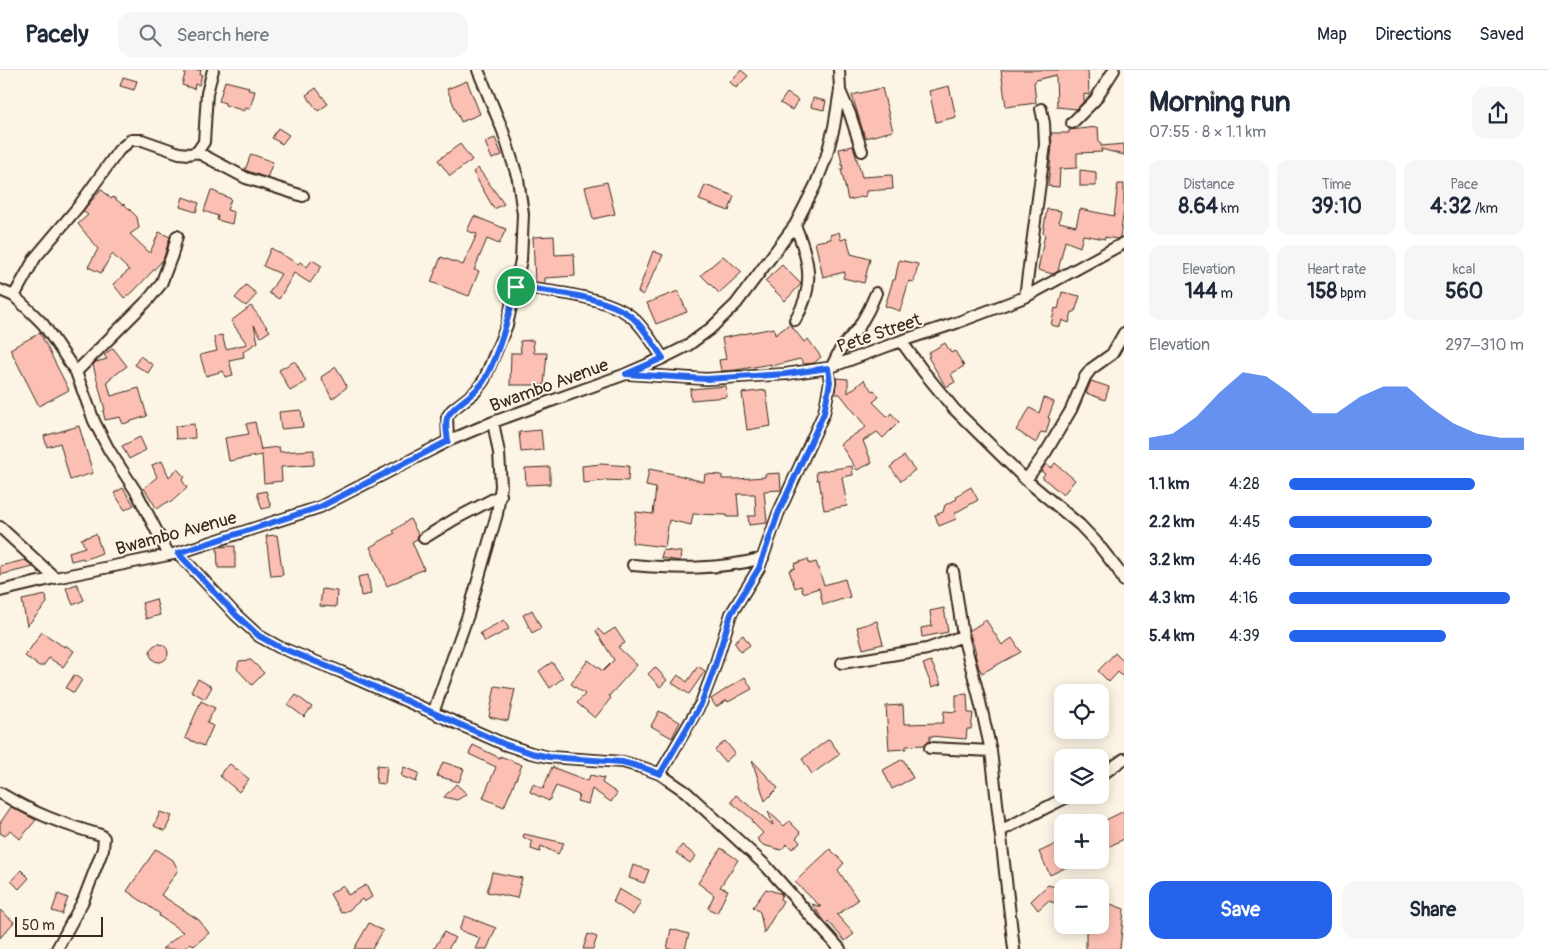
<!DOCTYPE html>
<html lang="en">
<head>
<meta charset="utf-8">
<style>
	body { margin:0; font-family:Pangolin,sans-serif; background:#f6f6f7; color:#1f2937; height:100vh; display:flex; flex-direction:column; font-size:19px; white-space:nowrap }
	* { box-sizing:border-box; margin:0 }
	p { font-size:16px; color:#747a83 }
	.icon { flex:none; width:28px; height:28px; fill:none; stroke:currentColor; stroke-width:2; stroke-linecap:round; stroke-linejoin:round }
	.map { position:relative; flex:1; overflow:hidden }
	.drawer { display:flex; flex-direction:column; background:#fff; width:425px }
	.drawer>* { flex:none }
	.fabs { position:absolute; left:1054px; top:614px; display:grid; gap:10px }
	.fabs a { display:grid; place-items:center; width:55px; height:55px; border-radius:10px; background:#fff; box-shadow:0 2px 12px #0003; font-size:25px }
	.scale { position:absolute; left:15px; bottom:12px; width:88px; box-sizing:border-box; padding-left:5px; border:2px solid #3b2a1e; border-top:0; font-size:14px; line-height:18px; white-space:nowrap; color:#3b2a1e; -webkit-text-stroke:4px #fcf5e5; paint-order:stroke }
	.pin { position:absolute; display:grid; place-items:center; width:42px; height:42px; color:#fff; margin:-21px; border:2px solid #fff; border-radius:50%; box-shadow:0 1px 5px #0007 }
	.round { display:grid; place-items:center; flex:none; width:52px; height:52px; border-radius:15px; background:#f6f6f7 }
	.summary { display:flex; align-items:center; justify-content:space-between; height:85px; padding:0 25px }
	h1 { font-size:28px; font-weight:700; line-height:38px }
	.stats { display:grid; grid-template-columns:repeat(3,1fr); gap:8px; height:85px; padding:5px 25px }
	.stats div { display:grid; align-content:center; border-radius:12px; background:#f6f6f7; text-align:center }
	.stats b { font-size:21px; font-weight:700 }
	.stats small { font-size:14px; font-weight:400 }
	.stats p { font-size:14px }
	.chart { height:140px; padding:10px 25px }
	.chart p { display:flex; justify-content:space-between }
	.chart svg { width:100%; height:90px; margin-top:5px; fill:#2563eb; opacity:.7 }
	.action { display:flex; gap:10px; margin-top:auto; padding:10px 25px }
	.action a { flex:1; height:58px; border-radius:15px; background:#2563eb; color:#fff; font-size:20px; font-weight:700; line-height:58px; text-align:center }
	.action a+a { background:#f6f6f7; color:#1f2937 }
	ul { padding:0 25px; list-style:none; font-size:16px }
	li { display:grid; grid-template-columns:80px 60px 1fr; align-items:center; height:38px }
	li i { height:12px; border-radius:6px; background:#2563eb }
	header { display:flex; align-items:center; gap:30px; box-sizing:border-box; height:70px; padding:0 25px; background:#fff; border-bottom:1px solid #e0e1e3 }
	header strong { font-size:24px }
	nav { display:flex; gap:28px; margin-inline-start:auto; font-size:18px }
	.search { width:350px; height:45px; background:#f6f6f7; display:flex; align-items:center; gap:12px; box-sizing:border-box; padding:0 18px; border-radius:15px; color:#747a83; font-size:19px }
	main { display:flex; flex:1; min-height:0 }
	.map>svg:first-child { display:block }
	.building { fill:#fbc0b3; stroke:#3b2a1e }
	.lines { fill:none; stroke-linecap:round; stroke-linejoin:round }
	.street-casing { stroke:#3b2a1e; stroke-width:14 }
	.street { stroke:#fcf5e5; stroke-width:10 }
	.route-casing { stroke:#fff; stroke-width:10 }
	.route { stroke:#2563eb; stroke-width:6 }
	.labels { text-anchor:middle; stroke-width:4; stroke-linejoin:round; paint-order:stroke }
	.street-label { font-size:18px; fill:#3b2a1e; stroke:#fcf5e5 }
</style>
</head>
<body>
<header>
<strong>Pacely</strong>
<div class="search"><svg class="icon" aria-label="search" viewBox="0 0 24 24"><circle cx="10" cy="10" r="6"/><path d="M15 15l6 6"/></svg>Search here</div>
<nav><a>Map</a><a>Directions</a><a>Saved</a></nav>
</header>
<main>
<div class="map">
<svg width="1124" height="879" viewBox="0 0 1124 879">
	<rect width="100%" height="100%" fill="#fcf5e5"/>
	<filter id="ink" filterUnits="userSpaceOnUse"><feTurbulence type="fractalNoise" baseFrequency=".02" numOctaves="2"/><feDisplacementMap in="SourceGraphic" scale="10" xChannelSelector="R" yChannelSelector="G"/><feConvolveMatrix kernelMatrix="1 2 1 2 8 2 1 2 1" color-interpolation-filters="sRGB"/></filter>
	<g filter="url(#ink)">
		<path class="building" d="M186 0H201L200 5H202L199 15 195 14 194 19 182 15Z
			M741 0 748 6 736 18 730 12Z
			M1001 0H1088L1089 25 1084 24V31L1077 39 1057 37 1056 5 1036 10V11L1034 12 1036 33 1006 37Z
			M123 7 137 11 134 20 120 16Z
			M225 11 249 17 248 20 255 21 250 39 245 38V41L225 35V33L219 31Z
			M467 11 480 44 461 52 447 19Z
			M949 16 956 47 936 52 929 21Z
			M316 18 328 34 318 41 306 25Z
			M882 18 893 61 865 68 852 25Z
			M787 23 798 30 792 40 780 33Z
			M813 28 826 31 824 40 811 37Z
			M1098 57 1099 73H1101V76L1124 74V85L1101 79 1102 82 1077 83V98L1060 99 1059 117 1048 116 1052 76 1051 63H1069V60Z
			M278 58 289 65 282 74 272 68Z
			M495 68 502 85 492 89 485 72Z
			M460 74 472 90 450 106 438 90Z
			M853 76 862 107 892 105 893 119 866 121V126L848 130 841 99H843L839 79Z
			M251 84 273 92 267 108 245 100Z
			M478 98 504 134 494 139 473 102Z
			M1080 100 1096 102V116H1080Z
			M607 112 615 144 593 149 585 117Z
			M1118 114H1124V139L1120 167 1117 169 1105 167V169L1083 165 1080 177 1065 171 1058 201 1053 204 1038 200 1045 164 1043 163 1047 139 1061 141 1059 152 1076 156 1080 139 1114 146Z
			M705 115 734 126 729 141 699 130Z
			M101 119 111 129 113 127 123 135 124 134 137 147 139 158 130 164 150 183 159 162 170 167 163 190 133 222 124 228 113 214 129 200 112 184 101 203 88 197 98 179 78 154 88 145 83 141Z
			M211 120 231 129 227 140 234 142 232 154 217 150 218 146 204 141Z
			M183 127 199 133 196 142 180 137Z
			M474 146 506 159 499 174 487 169 474 200 479 201 469 226 431 212 441 187 463 195 477 164 467 161Z
			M839 162 841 170 847 168 851 184 870 189 864 213 843 208 845 202 823 207 815 172 831 169 830 165Z
			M554 166 555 185 574 184 575 206 545 208V213L535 212 533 167Z
			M271 178 298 194 300 192 307 197 312 190 322 196 310 213 294 203 279 229 269 223 281 204 263 196Z
			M653 181 663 185 643 225 638 222Z
			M723 186 742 202 719 223 701 205Z
			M899 190 918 194 914 212 909 211 900 241 885 236 893 210H895Z
			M782 195 801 214 785 231 765 211Z
			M246 215 257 224 246 236 235 228Z
			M678 221 687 242 656 254 647 233Z
			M1062 222 1080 226 1075 242H1072L1069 253 1062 250 1060 257 1051 255 1055 238 1058 239Z
			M251 236 270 261 261 267 254 255 258 272 243 282 244 287 229 290 233 305 225 307 223 301 206 306 200 285 217 281 214 267 222 265 226 279 247 274 231 251Z
			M790 254 804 272 808 269 821 287 814 293 804 294 800 289 771 296V294L736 300 721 301 719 290 726 289 722 268 774 258 775 265Z
			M40 263 69 320 39 336 10 279Z
			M533 270 534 283H547L544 315H510L511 283H521L520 271Z
			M945 273 951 283 955 281 964 296 951 304 955 312 946 317 928 287 930 286 928 283Z
			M113 278 127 296 107 311 111 326 139 318 147 346 123 354 120 347 105 350 103 341 105 340 93 295 96 292 107 289 104 285Z
			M140 286 153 295 148 303 135 295Z
			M295 291 306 312 290 321 279 300Z
			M336 297 347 317 332 329 321 307Z
			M836 308 848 309V323L864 310 872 321 874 320 879 327 873 332 888 347 891 343 899 352 883 368 877 362 863 371 872 393 857 400 840 374 866 357 840 324H835Z
			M1091 311 1109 317 1105 330 1086 323Z
			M726 316 727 327 691 330 690 319Z
			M766 320 771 356 747 360 742 323Z
			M1044 328 1054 332 1048 348 1050 349 1046 363 1041 362 1036 373 1016 360 1030 338 1039 343Z
			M301 340 303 357 281 359 279 342Z
			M255 352 261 380V379L279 377 280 382 314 380V395L281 397 282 411 264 413 262 385 229 391 225 368 249 364 246 354Z
			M194 354 195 368 176 369 175 356Z
			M79 356 93 403 70 410 60 373 47 377 44 366Z
			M541 360 543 380 521 382 519 362Z
			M140 367 146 380 129 389 122 376Z
			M904 386 915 400 901 411 890 397Z
			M162 391 169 407 177 399 185 407 182 410 187 418 170 433 169 431 157 439 144 418 157 407 152 395Z
			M1055 393 1075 410 1063 425 1042 407 1045 404 1041 401 1046 394 1051 398Z
			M601 394 629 396 628 411 604 410V411L583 413 582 396Z
			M852 396 853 405 842 407 847 436 824 440 819 410H817L816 402Z
			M550 397V414L526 415 525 398Z
			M649 399 674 404 704 412 705 404 722 405V409H736L765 407V404L780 403 781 420 764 421 767 453 749 455 748 446H756L755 424H737L739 447H727V445L693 444 691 455 669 450 665 477 632 473 636 442 653 444 656 418 646 416Z
			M971 417 978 430 955 443 956 449 939 456 935 445 943 442 945 435 957 429 956 426Z
			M123 418 134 435 125 440 114 423Z
			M266 421 271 437 262 439 257 423Z
			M410 449 418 464 417 469 412 472 424 499 387 516 370 477 395 463 393 461Z
			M96 464 102 483 84 490 83 488 71 491 69 482 85 477 81 469Z
			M277 465 283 505 271 506 266 466Z
			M235 476V498H218L217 477Z
			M663 480 681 482 680 491 661 488Z
			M808 489 809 494 816 492 824 515 845 509 850 527 823 535 819 518 803 523 801 516 795 518 789 500 795 498 794 494Z
			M25 490 33 497 0 505V496Z
			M368 505 371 524 361 526 358 507Z
			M77 514 84 530 73 535 66 518Z
			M322 519 337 521 336 537 320 536Z
			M46 525 47 533 27 556 22 530Z
			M156 529 160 545 146 549 142 533Z
			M944 538 948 562 922 567 921 558 932 556 930 541Z
			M532 540 541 558 532 563 523 545Z
			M504 550 509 559 485 572 480 563Z
			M986 550 1002 575 1012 568 1021 582 982 603 979 598 975 584 976 583 969 561Z
			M877 551 883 574 863 579 857 557Z
			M615 558 625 573 618 577 637 595 609 626 611 628 595 648 577 633 585 624 571 614 588 590 603 601 614 590 596 561 598 559 604 565Z
			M42 562 64 577 65 575 74 581 63 597 49 588 43 596H39L25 586Z
			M743 565 750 575 741 582 734 572Z
			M150 583a9 9 0 1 1 18 0a9 9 0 1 1-18 0Z
			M1115 583 1124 592V608L1118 602 1109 612 1098 601Z
			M251 590 264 603 252 615 237 599 239 591Z
			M931 591 941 614 932 617 923 594Z
			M552 592 563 608 550 618 539 601Z
			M698 596 705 601 689 624 672 613 678 605 687 612Z
			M655 597 667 610 660 617 648 604Z
			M74 605 82 610 74 623 66 618Z
			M745 607 752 619 728 632 727 630 716 637 711 629Z
			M198 609 212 617 205 629 191 621Z
			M495 616 515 619 508 651 489 647Z
			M967 624 968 643H973L971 659H967L966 669 930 666V671L924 675 906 676V679L889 680 886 636 903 635 904 654 943 653 944 641 956 642V625Z
			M296 625 312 637 304 647 288 635Z
			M201 631 215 638 207 653 213 656 204 676 185 668Z
			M659 641 680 652 672 668 651 656Z
			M829 669 840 684 812 704 802 689Z
			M725 671 735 683 725 692 715 680Z
			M473 675 500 688V686L522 695 504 737 483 728 496 697 469 684Z
			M903 689 913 708 892 719 883 700Z
			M752 690 778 718 765 731Z
			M443 692 464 699 459 712 437 706Z
			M230 694 249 709 239 722 220 706 223 700Z
			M377 695 387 696 385 714 376 713Z
			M404 697 419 703 416 712 401 706Z
			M552 697 588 711 590 705 604 708 602 713 617 723 611 732 592 719 588 734 577 731 579 725 556 716 549 731 530 722 533 714 543 719Z
			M456 714 467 724 457 730 444 727Z
			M736 725 773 755 768 741 784 756 789 751 801 763 796 768 800 772 792 779 787 774 781 780 763 775 757 769 763 763 752 752 753 750 731 732Z
			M11 737 36 750 20 769 10 760 5 766 0 763V753Z
			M1124 741V769L1100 781V753Z
			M160 742 172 746 165 761 154 756Z
			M524 764 538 767 564 773 558 784 541 776 540 782 531 779 532 772 523 767Z
			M1062 771V790H1081L1050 805 1039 782Z
			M682 775 696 786 690 793 676 783Z
			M721 778 738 790 720 817 728 820 717 843 708 838 714 825 698 813Z
			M156 779 173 790 178 800 161 825 199 850 209 863 194 876 191 873 183 879H162L183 862 159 846 160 844 127 821Z
			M830 779 844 793 838 800 858 830 837 845 854 864 845 871 828 851 826 853 823 849 812 834 821 837 795 812Z
			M633 795 649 800 644 813 629 808Z
			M21 800 29 808 19 819 11 811Z
			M492 802 522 808 517 828 487 822Z
			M343 815 348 825 366 815 372 827 364 832 362 829 349 840 341 843 330 824Z
			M1048 815 1062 819V835L1048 831 1038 840 1031 831Z
			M619 819 641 832 633 845 613 832Z
			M766 819 782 824 780 829 783 831 764 863 760 842 753 837Z
			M58 824 68 828 62 844 52 841Z
			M1100 830 1124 839 1120 879H1086V855H1100Z
			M0 840 14 852 0 868Z
			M465 846 496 858 487 879H475L480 868 459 860Z
			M369 853 383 861 372 879H354Z
			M671 859 689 864 685 879H667Z
			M444 862 455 868 448 879H434Z
			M588 864 597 867 593 879H583Z"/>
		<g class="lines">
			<g class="street-casing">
				<path id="street" d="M840 21 850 44 862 81
					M1072 53 1095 30 1114 0
					M197 82 246 108 303 126
					M795 155C809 189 816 217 795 250
					M515 217C548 221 608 226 633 248 645 259 654 275 663 288
					M0 220 14 226 31 242 43 254 76 302 94 351 109 380 137 423 169 485
					M14 226 35 188 78 137 119 80 131 70H142L179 83 189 84 197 82 204 72 207 23 213 0
					M1025 227 1045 75 1044 53 1041 39
					M901 271 923 301 954 339 1026 410 1080 455 1097 473 1118 500 1124 511
					M832 296 840 280 859 257 869 239 876 223
					M76 302 148 230 161 214 172 185 177 166
					M629 304 706 309 786 304 828 298 901 271 956 253 1025 227 1124 173
					M448 371 447 347 452 340 475 322 484 310 489 298 507 255 521 190 523 144 518 109 503 61 478 0
					M1026 410 1046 382 1071 340 1085 307 1091 299 1112 284 1124 263
					M0 457 55 508
					M424 468 455 449 501 425
					M178 483 236 545 259 566 279 577 341 602 504 674 531 683 549 687 623 692 644 698 660 704 686 722 766 796 840 879
					M633 495C677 499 719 500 763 488
					M953 501 963 566 978 623 991 681 1014 879
					M0 521 55 508 178 483 320 437 448 371 493 352 626 304 663 288 687 276 710 259 736 234 795 155 815 116 826 88 834 57 840 20 839 0
					M842 593 927 579 963 566
					M433 643 468 545 497 444 501 416 499 383 493 352
					M930 678 991 681
					M660 704 701 633 713 602 731 544 759 498 778 444 824 343 830 312 828 298
					M1100 706 1124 689
					M0 723C35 744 62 754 101 765L104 768 103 779 83 831 57 879
					M1000 761 1071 725"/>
			</g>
			<use href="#street" class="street"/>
		</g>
	</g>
	<g class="lines" filter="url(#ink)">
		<g class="route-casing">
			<path id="route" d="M516 217C548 221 608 226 633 248 645 259 654 275 663 288L626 304 706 309 786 304 828 298 830 312 824 343 778 444 759 498 731 544 713 602 701 634 660 704 644 698 622 692 549 687 531 683 504 674 341 602 279 577 259 566 236 545 178 483 320 437 448 371C447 364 445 355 447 348 452 335 477 325 485 309 500 280 508 248 516 217Z"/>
		</g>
		<use href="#route" class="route"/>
	</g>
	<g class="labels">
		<g class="street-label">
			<text transform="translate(879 263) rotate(-19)" y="6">Pete Street</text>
			<text transform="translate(549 315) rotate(-20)" y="6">Bwambo Avenue</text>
			<text transform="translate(176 463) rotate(-15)" y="6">Bwambo Avenue</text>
		</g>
	</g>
</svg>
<div class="fabs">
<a><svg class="icon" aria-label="locate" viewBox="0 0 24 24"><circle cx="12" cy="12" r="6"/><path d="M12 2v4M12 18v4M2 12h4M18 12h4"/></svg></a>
<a><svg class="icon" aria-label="layers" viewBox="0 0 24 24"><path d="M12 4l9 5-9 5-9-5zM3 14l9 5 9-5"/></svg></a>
<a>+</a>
<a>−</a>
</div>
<div class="scale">50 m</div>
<div class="pin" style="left:516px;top:217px;background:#1e9e55"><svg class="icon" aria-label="arrive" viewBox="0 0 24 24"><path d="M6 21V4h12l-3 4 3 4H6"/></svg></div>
</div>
<section class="drawer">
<div class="summary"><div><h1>Morning run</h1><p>07:55 · 8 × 1.1 km</p></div><a class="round"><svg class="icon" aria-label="share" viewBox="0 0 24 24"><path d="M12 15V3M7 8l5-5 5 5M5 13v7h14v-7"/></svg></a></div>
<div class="stats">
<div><p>Distance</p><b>8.64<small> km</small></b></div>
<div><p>Time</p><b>39:10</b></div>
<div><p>Pace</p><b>4:32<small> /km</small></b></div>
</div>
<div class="stats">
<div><p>Elevation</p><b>144<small> m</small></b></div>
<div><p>Heart rate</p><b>158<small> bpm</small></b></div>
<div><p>kcal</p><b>560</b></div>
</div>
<div class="chart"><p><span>Elevation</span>297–310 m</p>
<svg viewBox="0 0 160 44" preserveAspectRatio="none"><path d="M0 44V38L10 36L20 28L30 16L40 6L50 8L60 16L70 26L80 26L90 18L100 13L110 13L120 23L130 31L140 36L150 38L160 38V44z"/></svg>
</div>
<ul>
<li><b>1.1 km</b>4:28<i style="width:79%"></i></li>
<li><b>2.2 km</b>4:45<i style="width:61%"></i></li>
<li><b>3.2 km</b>4:46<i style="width:61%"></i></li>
<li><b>4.3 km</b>4:16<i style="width:94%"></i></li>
<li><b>5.4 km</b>4:39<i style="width:67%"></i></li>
</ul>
<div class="action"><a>Save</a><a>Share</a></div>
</section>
</main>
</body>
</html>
